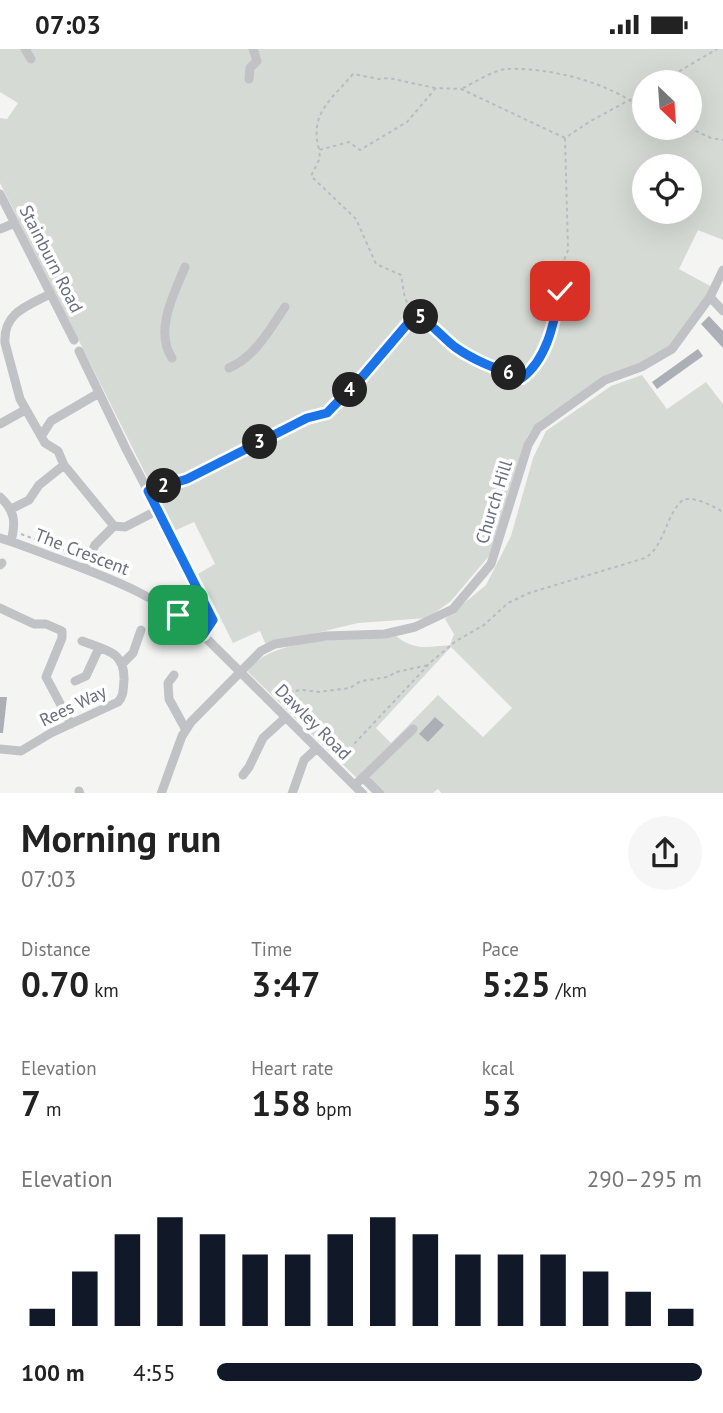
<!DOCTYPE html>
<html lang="en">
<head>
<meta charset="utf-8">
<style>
	body { margin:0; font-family:"PT Sans",sans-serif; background:#f6f6f6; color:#222; height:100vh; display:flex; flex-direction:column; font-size:26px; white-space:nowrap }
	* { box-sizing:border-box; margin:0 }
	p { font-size:23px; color:#767676 }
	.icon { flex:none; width:38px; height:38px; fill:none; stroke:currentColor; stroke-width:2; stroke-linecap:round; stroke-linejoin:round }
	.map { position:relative; height:744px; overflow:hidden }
	.drawer { display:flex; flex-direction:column; background:#fff; flex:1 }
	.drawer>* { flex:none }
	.needle { width:46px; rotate:155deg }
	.controls { position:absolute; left:632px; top:21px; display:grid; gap:14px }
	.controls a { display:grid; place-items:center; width:70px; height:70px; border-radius:50%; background:#fff; box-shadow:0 7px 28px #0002; font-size:35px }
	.pin { position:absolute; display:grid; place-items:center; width:60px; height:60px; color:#fff; margin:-30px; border-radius:14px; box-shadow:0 4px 10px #0006 }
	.km { position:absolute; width:35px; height:35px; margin:-18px; border-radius:50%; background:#222; color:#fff; font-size:19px; line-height:35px; text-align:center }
	.round { display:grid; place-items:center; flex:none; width:74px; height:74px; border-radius:37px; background:#f6f6f6 }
	.head { display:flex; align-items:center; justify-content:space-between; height:119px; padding:0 21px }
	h1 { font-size:38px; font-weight:700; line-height:52px }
	.figures { display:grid; grid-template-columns:repeat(3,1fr); gap:10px; height:119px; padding:7px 21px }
	.figures div { display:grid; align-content:center }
	.figures b { font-size:35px; font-weight:700 }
	.figures small { font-size:19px; font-weight:400 }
	.figures p { font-size:19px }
	.chart { height:196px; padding:14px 21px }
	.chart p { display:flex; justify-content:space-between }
	.chart svg { width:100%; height:126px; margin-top:7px; stroke:#111827; stroke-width:6 }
	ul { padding:0 21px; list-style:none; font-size:23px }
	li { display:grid; grid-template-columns:112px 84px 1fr; align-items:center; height:52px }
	li i { height:18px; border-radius:9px; background:#111827 }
	.status { display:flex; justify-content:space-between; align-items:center; height:49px; padding:0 35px; background:#fff; direction:ltr }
	.status svg { height:19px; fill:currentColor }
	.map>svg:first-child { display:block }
	.green { fill:#d5dbd4; fill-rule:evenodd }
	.building { fill:#acafb6 }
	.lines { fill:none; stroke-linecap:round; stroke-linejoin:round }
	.path { stroke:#babbbe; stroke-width:2; stroke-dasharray:3.5 3.5; stroke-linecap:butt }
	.minor { stroke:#c1c2c6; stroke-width:9 }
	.route-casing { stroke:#fff; stroke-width:14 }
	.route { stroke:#1a73e8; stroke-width:9 }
	.labels { text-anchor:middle; stroke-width:7; stroke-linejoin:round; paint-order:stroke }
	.street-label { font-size:18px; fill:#686e7f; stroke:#fff }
</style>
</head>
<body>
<div class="status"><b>07:03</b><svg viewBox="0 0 49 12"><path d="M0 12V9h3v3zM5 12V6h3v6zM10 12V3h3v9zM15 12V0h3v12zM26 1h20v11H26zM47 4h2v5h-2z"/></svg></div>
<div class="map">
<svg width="723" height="745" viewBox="0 0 723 745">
	<rect width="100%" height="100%" fill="#f4f5f2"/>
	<path class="green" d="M0 0H723V191L698 181 679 220 712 238 670 296 638 315 596 333 540 372 528 386 489 507 451 552 428 569 358 574 266 596 260 582 233 594 198 525 215 515 194 473 174 482 0 134V69L7 70 18 54 0 43ZM644 33H690V79H644ZM644 117H690V163H644Z
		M642 326 667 360 706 333 723 355V744L442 745 438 740 433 744H372L248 623C267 587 359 590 396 587 415 602 427 598 450 596L454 585 445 570 486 536 511 487 533 409 546 382 611 337ZM451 598 512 659 483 688 438 646 391 694 376 679Z"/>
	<path class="building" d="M709 267 723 282V299L701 275Z
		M698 300 703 307 657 340 652 333Z
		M0 648H7L3 684H0Z
		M435 668 444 676 428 693 419 685Z"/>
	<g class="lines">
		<path class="path" d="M661 33 717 0
			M463 39C476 33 493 21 507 20 549 18 613 34 644 62
			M689 79 711 89 723 91
			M565 89 461 40 436 39 407 73 360 101 349 93 319 101 320 109 311 127 356 170 376 215 401 226 405 250 416 266 424 270 457 299 478 313 522 329 539 312 548 290 560 242 561 219 568 201 565 89 589 73 644 43
			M319 100C309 65 331 51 353 25L379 30 389 29 435 39
			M156 439 187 430 211 419 307 369 327 364 363 327 415 266
			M21 485 81 508
			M276 648 285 643 303 641 318 643 350 639 361 632 388 628 396 623 428 616
			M340 710 431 613 456 592 484 576 508 554 529 544 645 509C666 496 665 465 684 450 698 449 711 456 723 463"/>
		<path class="minor" d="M25 0 31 10
			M249 30 250 19 257 12 253 0
			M0 145 74 291
			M0 180 15 174
			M50 245C27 257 3 264 5 294L20 350 45 394 58 402 64 416 114 477 95 496 84 520
			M710 248 723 262
			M79 302 126 400 212 564 213 571 203 586
			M172 309C154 282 174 245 185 218
			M229 319C255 308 270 280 285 258
			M0 375 25 361
			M42 386 51 372 99 344
			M0 448C15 462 16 473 11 492
			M11 460 29 451 39 436 64 416
			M114 477 125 478 158 461
			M0 489C21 495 41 504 61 511 112 530 162 549 203 586L363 745
			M0 516 2 514
			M0 559 34 575H46L62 582V589L46 628 71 675
			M123 614 133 604 141 581
			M174 626 168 634 169 650 186 681
			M75 632 86 627 99 599
			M0 700 21 702 51 684 118 653C124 647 123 640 124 631 125 602 105 601 82 592
			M243 726 249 718 263 689 286 668
			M363 728 380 745
			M355 736 413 680
			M79 742 80 745
			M161 745 182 687 191 673 261 602 275 595 326 587 385 585 415 578 453 560 491 515 528 396 538 379 605 331 641 318 672 300 710 248 723 221
			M292 745 304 711 317 699"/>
	</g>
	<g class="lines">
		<g class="route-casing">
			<path id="route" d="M178 566 203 586 213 571 148 442 187 430 307 369 327 364 363 327 415 266C431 273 442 288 455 298 476 313 498 320 522 329 548 309 554 273 560 242"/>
		</g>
		<use href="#route" class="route"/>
	</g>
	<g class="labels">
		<g class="street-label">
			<text transform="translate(51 210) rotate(63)" y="6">Stainburn Road</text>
			<text transform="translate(494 453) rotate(-73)" y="6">Church Hill</text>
			<text transform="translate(82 503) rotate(21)" y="6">The Crescent</text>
			<text transform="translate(73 657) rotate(-26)" y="6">Rees Way</text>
			<text transform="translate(313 673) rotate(45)" y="6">Dawley Road</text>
		</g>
	</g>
</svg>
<div class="controls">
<a><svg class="needle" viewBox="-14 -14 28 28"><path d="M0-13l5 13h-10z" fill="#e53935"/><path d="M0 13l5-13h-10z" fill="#767676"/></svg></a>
<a><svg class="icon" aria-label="locate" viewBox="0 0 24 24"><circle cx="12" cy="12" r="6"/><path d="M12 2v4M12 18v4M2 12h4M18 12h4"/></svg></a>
</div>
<div class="pin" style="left:178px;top:566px;background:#1e9e55"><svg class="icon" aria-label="arrive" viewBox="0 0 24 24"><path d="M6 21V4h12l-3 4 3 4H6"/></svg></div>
<div class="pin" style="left:560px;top:242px;background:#d93025"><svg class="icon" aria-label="check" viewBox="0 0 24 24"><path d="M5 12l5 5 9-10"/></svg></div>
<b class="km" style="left:164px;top:437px">2</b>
<b class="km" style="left:260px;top:393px">3</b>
<b class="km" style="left:350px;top:341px">4</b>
<b class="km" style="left:421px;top:268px">5</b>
<b class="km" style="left:509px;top:324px">6</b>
</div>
<section class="drawer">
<div class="head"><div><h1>Morning run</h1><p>07:03</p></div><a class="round"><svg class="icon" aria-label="share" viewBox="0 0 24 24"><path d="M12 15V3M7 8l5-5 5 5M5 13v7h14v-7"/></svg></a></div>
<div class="figures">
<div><p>Distance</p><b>0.70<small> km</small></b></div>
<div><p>Time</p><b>3:47</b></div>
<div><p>Pace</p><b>5:25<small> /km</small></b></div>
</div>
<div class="figures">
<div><p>Elevation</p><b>7<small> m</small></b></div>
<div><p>Heart rate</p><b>158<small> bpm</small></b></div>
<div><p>kcal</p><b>53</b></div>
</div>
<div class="chart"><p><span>Elevation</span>290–295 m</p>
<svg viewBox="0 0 160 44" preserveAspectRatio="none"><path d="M5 44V38M15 44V25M25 44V12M35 44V6M45 44V12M55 44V19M65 44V19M75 44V12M85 44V6M95 44V12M105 44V19M115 44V19M125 44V19M135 44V25M145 44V32M155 44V38"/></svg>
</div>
<ul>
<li><b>100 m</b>4:55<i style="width:100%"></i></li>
</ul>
</section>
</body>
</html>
